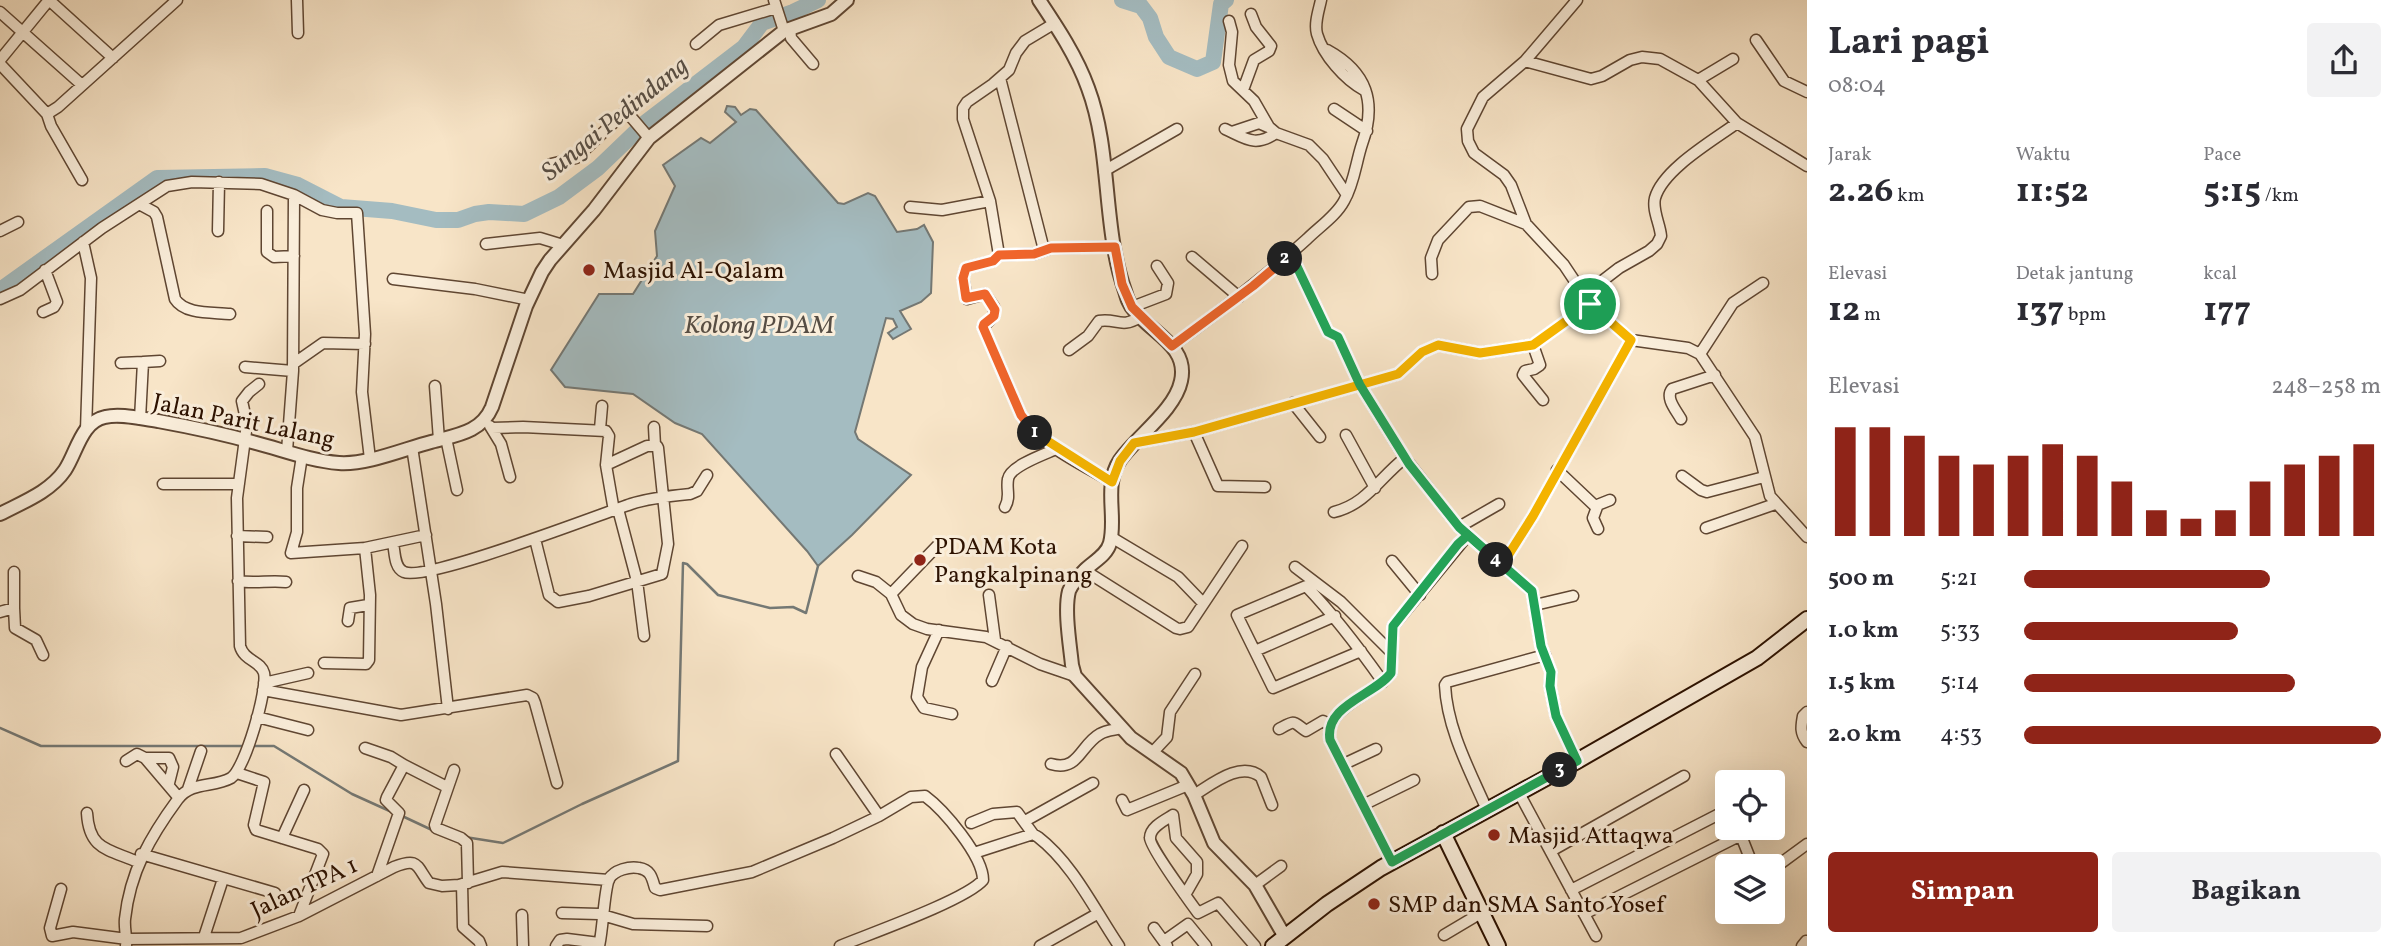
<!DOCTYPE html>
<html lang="id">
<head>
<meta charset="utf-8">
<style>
	body { margin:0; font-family:Vollkorn,serif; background:#f2f2f3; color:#2b2b33; height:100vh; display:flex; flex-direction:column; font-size:26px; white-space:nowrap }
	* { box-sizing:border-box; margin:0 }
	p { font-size:23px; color:#7c7c81 }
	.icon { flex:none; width:38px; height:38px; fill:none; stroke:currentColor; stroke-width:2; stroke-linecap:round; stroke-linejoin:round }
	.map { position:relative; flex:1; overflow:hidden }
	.details { display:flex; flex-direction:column; background:#fff; width:595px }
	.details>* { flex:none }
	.buttons { position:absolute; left:1715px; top:770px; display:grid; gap:14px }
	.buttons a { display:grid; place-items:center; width:70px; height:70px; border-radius:7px; background:#fff; box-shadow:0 7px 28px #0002; font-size:35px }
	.pin { position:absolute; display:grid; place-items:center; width:60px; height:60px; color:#fff; margin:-30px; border:4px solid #fff; border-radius:50%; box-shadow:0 2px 7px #0007 }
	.km { position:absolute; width:35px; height:35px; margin:-18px; border-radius:50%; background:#222; color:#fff; font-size:19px; line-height:35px; text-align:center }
	.round { display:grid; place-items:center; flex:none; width:74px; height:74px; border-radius:7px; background:#f2f2f3 }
	.summary { display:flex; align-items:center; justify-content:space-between; height:119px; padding:0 21px }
	h1 { font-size:38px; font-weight:700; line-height:52px }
	.stats { display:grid; grid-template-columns:repeat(3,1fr); gap:10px; height:119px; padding:7px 21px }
	.stats div { display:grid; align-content:center }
	.stats b { font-size:35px; font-weight:700 }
	.stats small { font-size:19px; font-weight:400 }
	.stats p { font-size:19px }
	.chart { height:196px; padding:14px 21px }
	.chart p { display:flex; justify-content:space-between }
	.chart svg { width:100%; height:126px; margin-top:7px; stroke:#8f2418; stroke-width:6 }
	.primary-button { display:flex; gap:14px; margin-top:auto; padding:14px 21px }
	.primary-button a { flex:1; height:80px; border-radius:7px; background:#8f2418; color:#fff; font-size:28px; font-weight:700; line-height:80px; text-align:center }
	.primary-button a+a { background:#f2f2f3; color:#2b2b33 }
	ul { padding:0 21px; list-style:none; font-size:23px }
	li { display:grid; grid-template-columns:112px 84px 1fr; align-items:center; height:52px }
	li i { height:18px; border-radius:9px; background:#8f2418 }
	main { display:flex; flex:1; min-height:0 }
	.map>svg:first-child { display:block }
	.water { fill:#a4bcc1; stroke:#747874; stroke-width:2 }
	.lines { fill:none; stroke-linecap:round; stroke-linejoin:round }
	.stream { stroke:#747874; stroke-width:2.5 }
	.river { stroke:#a4bcc1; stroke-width:16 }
	.minor-casing { stroke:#5f4632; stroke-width:13 }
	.tertiary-casing { stroke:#5f4632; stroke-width:16 }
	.secondary-casing { stroke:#2c1100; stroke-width:18 }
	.minor { stroke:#faeedb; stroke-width:10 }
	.tertiary { stroke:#faeedb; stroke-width:12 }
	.secondary { stroke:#faeedb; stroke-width:14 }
	.split-1-casing { stroke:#fff; stroke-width:14 }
	.split-2-casing { stroke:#fff; stroke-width:14 }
	.split-3-casing { stroke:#fff; stroke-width:14 }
	.split-4-casing { stroke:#fff; stroke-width:14 }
	.split-5-casing { stroke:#fff; stroke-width:14 }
	.split-1 { stroke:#f5b400; stroke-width:9 }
	.split-2 { stroke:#f0652b; stroke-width:9 }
	.split-3 { stroke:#22a559; stroke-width:9 }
	.split-4 { stroke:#22a559; stroke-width:9 }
	.split-5 { stroke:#f5b400; stroke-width:9 }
	.poi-dot { fill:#8f2418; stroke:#faeedb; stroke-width:2.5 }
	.labels { text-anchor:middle; stroke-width:6; stroke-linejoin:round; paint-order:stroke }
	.poi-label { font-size:24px; fill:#2c1100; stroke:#faeedb; text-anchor:start }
	.street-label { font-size:24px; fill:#2c1100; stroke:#faeedb }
	.water-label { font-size:26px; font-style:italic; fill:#564d44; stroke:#faeedb }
</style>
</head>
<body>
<main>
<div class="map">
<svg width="1807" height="946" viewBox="0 0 1807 946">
	<rect width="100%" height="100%" fill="#f8e5c8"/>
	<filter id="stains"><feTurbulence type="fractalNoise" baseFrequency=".00286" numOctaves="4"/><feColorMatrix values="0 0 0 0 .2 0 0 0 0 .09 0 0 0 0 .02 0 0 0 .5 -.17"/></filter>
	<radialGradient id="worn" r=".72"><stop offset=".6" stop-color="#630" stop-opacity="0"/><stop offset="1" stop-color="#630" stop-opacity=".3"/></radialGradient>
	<path class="water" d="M727 106 735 107 741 115 750 109 756 110 838 203 844 204 868 193 875 196 897 232 917 229 924 225 933 242 931 293 921 302 900 311 911 329 893 339 888 333 897 327 893 319 886 318 855 432 858 439 911 475 852 535 818 566 807 551 702 434 675 423 633 394 565 387 551 370 599 294H633L657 256 655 231 675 186 663 165 701 138 710 143 736 122 725 112Z"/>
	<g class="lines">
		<path class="stream" d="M0 728 41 746H274L352 794 394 813
			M400 815 432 830
			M465 837 503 843 582 804 678 761 683 563 687 564 718 595 770 608 793 607 806 613 818 566"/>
		<path class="river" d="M1122 0 1141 6 1150 18 1156 37 1169 57 1197 69 1213 62 1221 4 1226 0
			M0 290 157 178 265 176 298 185 341 207 392 211 436 220H458L475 214 489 212 524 214 559 197 598 168 646 122 744 47 762 23 793 12 818 0"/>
		<g class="minor-casing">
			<path id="minor" d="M49 0 113 58
				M297 0 298 33
				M774 0 784 31
				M1321 0C1319 10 1314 23 1317 34 1323 55 1345 80 1364 90
				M1577 0 1525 61 1483 97 1467 129 1468 141 1474 153 1504 175 1511 185 1526 224 1564 265 1590 304
				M0 12 82 85
				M1229 21 1232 32 1229 65 1233 81 1254 101 1269 127 1276 133 1309 145 1323 159 1347 195
				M1055 23 1025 41 1016 53 1009 70 993 84 967 102 963 108V119L990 201 999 255 1034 254 1051 248 1115 247
				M790 28 791 38 813 64
				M1756 40 1784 81 1807 92
				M696 44 719 25 776 8
				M0 60 49 0
				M1525 61 1591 79 1602 76 1630 60 1642 57 1660 59 1698 80 1737 123 1807 166
				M0 64 47 114 51 126 82 180
				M1000 78 1044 250
				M1698 80 1733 59
				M1243 90 1254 60 1269 51 1271 46 1256 27 1251 14
				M1334 109 1367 131
				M47 114 58 107 177 0
				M1225 129C1245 138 1255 148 1276 133
				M1232 132 1259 123 1268 127
				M551 164 576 158 626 111 649 138
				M1104 171 1177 129
				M141 205 154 212 157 217 175 299C185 315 213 312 230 314
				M910 207 942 210 990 201
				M267 211V252L274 257 294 256
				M0 231 18 222
				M218 231 219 182
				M83 242 91 278 86 430
				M486 244 540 238 563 245
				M1291 254 1328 332 1338 337 1360 385 1405 458 1450 516 1459 527 1532 591 1541 646 1551 672 1550 686 1556 716 1577 761
				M999 255 993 261 966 268 963 278 967 299 985 294 994 307V316L983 327 1021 415C1042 447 1080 463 1112 482
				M1192 257 1239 297
				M1432 274 1431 258 1438 240 1469 207 1480 206 1526 224
				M393 279 475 289 529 300
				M1584 295 1619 268 1649 251 1657 244 1661 236C1660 224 1652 210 1655 198 1663 169 1714 140 1737 123
				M0 299 20 290 102 228 167 186 192 182 261 184 294 195 322 210 337 213H357L365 334 362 392 370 459
				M1132 307 1166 294 1168 283 1157 266
				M43 312 54 307 57 302 45 270
				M1533 345 1540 365 1534 369 1525 371 1523 375 1543 400
				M1172 346C1219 312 1264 278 1307 239 1319 227 1336 216 1344 201 1354 184 1356 162 1362 144 1377 102 1367 72 1327 50
				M1069 350 1088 336 1099 321C1117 318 1121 329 1140 317
				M1700 354 1733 303 1763 283
				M143 362 160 361
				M121 363 143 362 140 419
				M293 364 323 343 365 344
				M245 367 293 371 294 195
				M435 386 439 440
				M1293 403 1320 437
				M1681 419C1676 410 1665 398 1672 389L1715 375
				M490 426 501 444 510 477
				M654 427 655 446
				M492 428 523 427 606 431 609 436 606 465 614 511
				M600 429 602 406
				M1194 432 1218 486 1265 487
				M1346 435 1375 488
				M446 438 457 490
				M1134 443 1194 432 1398 374 1422 352 1438 345 1480 353 1533 345 1590 304 1631 340 1688 348 1700 354 1755 437 1770 496 1807 537
				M412 447 436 604 448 709
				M287 451 293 371
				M302 456 297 488V532L291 553 365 548 370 595 369 660 366 664 324 663
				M1557 470 1595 506 1610 500
				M1682 476 1701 490 1707 492 1764 477
				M163 484H239
				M1005 507C1011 497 1006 490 1008 479 1010 466 1045 454 1056 449
				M1597 507 1593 518 1598 529
				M618 509 637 581 644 636
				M1334 512C1367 504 1380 477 1405 458
				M1459 527 1499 504
				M1706 528 1775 504
				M237 536 267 537
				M1111 537 1178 577 1203 603
				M535 539 549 595 558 602 589 596 662 574 668 544 658 448 657 446H647L606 465
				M941 542 891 594 901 615 913 624 927 629 986 637 1040 664 1075 676
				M393 543C395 552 394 568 404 572 426 582 598 515 631 504 649 498 670 496 690 494L697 491 707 475
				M365 548 426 535
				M1392 561 1420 595
				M1502 565 1533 516 1631 340
				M1295 567 1341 602 1392 653
				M1084 570 1176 628 1180 629 1188 627 1242 546
				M14 572V608
				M858 576 876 582 891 594
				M238 581C255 584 269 580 286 582
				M989 595 995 640
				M1535 605 1573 596
				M0 612 14 608 15 628 36 640 43 655
				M348 621 350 608 368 605
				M939 630 922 667 917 697 924 708 952 714
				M1255 651 1335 616
				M1361 651 1273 688 1237 615 1306 586C1335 616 1359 648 1383 682
				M992 681 1007 646
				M264 683 308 673
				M263 690 401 715 527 695 533 698 535 703 557 783
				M1807 712 1803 716C1801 727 1800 733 1807 742
				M257 717 308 730
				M1279 729C1296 720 1292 721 1306 731L1323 721 1331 725
				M365 748 391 757 404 765
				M1152 753 1167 737 1170 712 1195 674
				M836 754 879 816
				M145 758H169L173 767 169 783
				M126 761 137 754 145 758 179 798
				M1051 764C1079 772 1080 745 1100 734 1106 730 1115 730 1122 728
				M1344 764 1376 749
				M454 770 435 825 436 828 461 838 467 843 468 883
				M237 773 264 782 254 825 256 830 318 849 323 854 299 916
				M188 789 201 751
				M1519 793 1596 936
				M1194 795C1212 784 1241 760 1261 777L1272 805
				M1122 800 1127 810 1188 785
				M1363 805 1414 780
				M1487 810C1470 771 1447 729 1445 685L1447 682 1545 655
				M87 813C89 850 108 849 138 862
				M1025 821 1093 783
				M971 823 993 814 1017 812 1033 834
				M1738 828 1753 866
				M282 838 304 790
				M1551 851 1684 776
				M974 853 1033 834 1038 837C1073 864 1094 909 1119 946
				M141 854 275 893
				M1392 862 1330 740C1323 707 1376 694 1391 673L1393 626 1468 535
				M1773 869 1807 844
				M377 876 399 813 386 800 387 797 404 765 447 787
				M462 884 463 927 479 941 481 946
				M1255 885 1281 866
				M61 889 50 928 52 936 73 932 127 939 241 938 299 916 394 867C419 857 416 866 429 883L442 886 459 885 502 872 609 880
				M1571 890 1727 810
				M1185 895 1197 874V862L1176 838 1173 815C1165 820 1150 827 1150 838 1149 846 1190 902 1198 913L1218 903 1255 946
				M562 913 599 914 633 924 707 926
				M1584 914 1741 835
				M522 915 523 946
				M1154 928 1167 946
				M1444 935 1481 913
				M204 937 223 879
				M1164 941 1188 924 1206 946
				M126 946C127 937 124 928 125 919 130 872 150 837 178 799 192 781 213 788 231 778 245 769 268 689 264 673 261 661 244 661 240 646L237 498 247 424 242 401 249 392 259 384
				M556 946 560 940 567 939 599 943
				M599 946C603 930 604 891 609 879 614 870 630 866 639 868 651 870 652 878 655 888L660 890 752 872 833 838 879 816 911 797 925 796C944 810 983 856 983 880 966 900 869 934 840 946
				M1040 946 1097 914
				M1802 946 1806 941"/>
		</g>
		<g class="tertiary-casing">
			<path id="tertiary" d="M1039 0C1057 27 1077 57 1088 88 1112 152 1102 226 1125 291 1127 298 1129 305 1134 310 1151 333 1189 346 1181 381 1175 410 1137 436 1120 460 1103 486 1117 516 1110 543 1107 555 1093 562 1085 570 1079 576 1072 583 1069 591 1064 610 1070 645 1072 665L1075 676 1131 738 1181 773 1194 795 1214 843 1255 885 1285 937
				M0 514C23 502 50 492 65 470 77 452 81 422 105 417 121 413 142 419 158 421 191 427 224 434 256 443 283 450 311 461 339 463 367 465 404 449 431 442 456 435 481 433 492 407L526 306 542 272 550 260 594 210 649 138 784 31 831 14 847 0"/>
		</g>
		<g class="secondary-casing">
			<path id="secondary" d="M1443 833 1498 946
				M1273 946 1327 904 1381 868 1577 761 1757 658 1807 619"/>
		</g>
		<use href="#minor" class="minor"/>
		<use href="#tertiary" class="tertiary"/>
		<use href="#secondary" class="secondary"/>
	</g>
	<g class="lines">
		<g class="split-1-casing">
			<path id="split-1" d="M1035 433 1112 482 1120 461 1134 443 1194 432 1398 374 1422 352 1438 345 1480 353 1533 345 1590 304"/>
		</g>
		<g class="split-2-casing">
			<path id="split-2" d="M1035 433 1021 415 983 327 984 324 994 316 995 310 985 294 966 298 963 278 966 268 993 261 999 255 1034 254 1051 248 1115 247 1122 284 1132 307 1172 346 1253 286 1285 259"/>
		</g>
		<g class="split-3-casing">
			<path id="split-3" d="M1285 259 1291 254 1328 332 1338 337 1360 385 1409 464 1459 527 1532 591 1541 646 1551 672 1550 686 1556 716 1577 761 1560 770"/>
		</g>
		<g class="split-4-casing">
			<path id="split-4" d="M1496 560 1468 535 1458 544 1393 626 1391 673C1375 695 1324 705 1330 740L1392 862 1560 770"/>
		</g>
		<g class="split-5-casing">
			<path id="split-5" d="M1496 560 1502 565 1533 516 1631 340 1590 304"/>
		</g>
		<use href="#split-1" class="split-1"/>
		<use href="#split-2" class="split-2"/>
		<use href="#split-3" class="split-3"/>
		<use href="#split-4" class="split-4"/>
		<use href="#split-5" class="split-5"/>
	</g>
	<g class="poi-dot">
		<circle cx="589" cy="270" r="7"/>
		<circle cx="920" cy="560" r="7"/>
		<circle cx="1494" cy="835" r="7"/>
		<circle cx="1374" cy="904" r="7"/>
	</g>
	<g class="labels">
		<g class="poi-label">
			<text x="603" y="278">Masjid Al-Qalam</text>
			<text x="934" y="554">PDAM Kota<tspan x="934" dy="28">Pangkalpinang</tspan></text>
			<text x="1508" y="843">Masjid Attaqwa</text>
			<text x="1388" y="912">SMP dan SMA Santo Yosef</text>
		</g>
		<g class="street-label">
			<text transform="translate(244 420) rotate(12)" y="8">Jalan Parit Lalang</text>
			<text transform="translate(304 887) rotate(-25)" y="8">Jalan TPA 1</text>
		</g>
		<g class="water-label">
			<text transform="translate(614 118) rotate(-39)" y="9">Sungai Pedindang</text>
			<text x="759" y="333">Kolong PDAM</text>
		</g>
	</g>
	<rect width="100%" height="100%" filter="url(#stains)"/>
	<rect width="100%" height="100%" fill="url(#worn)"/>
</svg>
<div class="buttons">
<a><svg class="icon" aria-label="locate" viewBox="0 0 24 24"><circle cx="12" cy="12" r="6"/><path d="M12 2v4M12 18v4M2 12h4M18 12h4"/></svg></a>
<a><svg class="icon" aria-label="layers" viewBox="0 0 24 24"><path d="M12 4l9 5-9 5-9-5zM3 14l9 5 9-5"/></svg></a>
</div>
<div class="pin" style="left:1590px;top:304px;background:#1e9e55"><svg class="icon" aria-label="arrive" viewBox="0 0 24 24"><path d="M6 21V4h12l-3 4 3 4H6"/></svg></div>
<b class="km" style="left:1035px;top:433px">1</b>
<b class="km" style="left:1285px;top:259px">2</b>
<b class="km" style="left:1560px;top:770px">3</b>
<b class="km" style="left:1496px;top:560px">4</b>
</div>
<section class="details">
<div class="summary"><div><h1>Lari pagi</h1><p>08:04</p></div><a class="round"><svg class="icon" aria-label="share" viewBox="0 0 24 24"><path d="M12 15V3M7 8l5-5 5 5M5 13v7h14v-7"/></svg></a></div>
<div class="stats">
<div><p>Jarak</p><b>2.26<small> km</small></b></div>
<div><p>Waktu</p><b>11:52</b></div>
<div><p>Pace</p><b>5:15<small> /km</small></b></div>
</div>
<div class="stats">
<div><p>Elevasi</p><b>12<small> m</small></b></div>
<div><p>Detak jantung</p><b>137<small> bpm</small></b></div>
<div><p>kcal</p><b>177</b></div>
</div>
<div class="chart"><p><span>Elevasi</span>248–258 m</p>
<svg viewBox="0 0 160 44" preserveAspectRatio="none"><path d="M5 44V6M15 44V6M25 44V9M35 44V16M45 44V19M55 44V16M65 44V12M75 44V16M85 44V25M95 44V35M105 44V38M115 44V35M125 44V25M135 44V19M145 44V16M155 44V12"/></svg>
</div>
<ul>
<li><b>500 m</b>5:21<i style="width:69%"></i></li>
<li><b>1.0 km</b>5:33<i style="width:60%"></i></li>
<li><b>1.5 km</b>5:14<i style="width:76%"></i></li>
<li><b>2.0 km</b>4:53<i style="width:100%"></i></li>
</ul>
<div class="primary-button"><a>Simpan</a><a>Bagikan</a></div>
</section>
</main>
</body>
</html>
